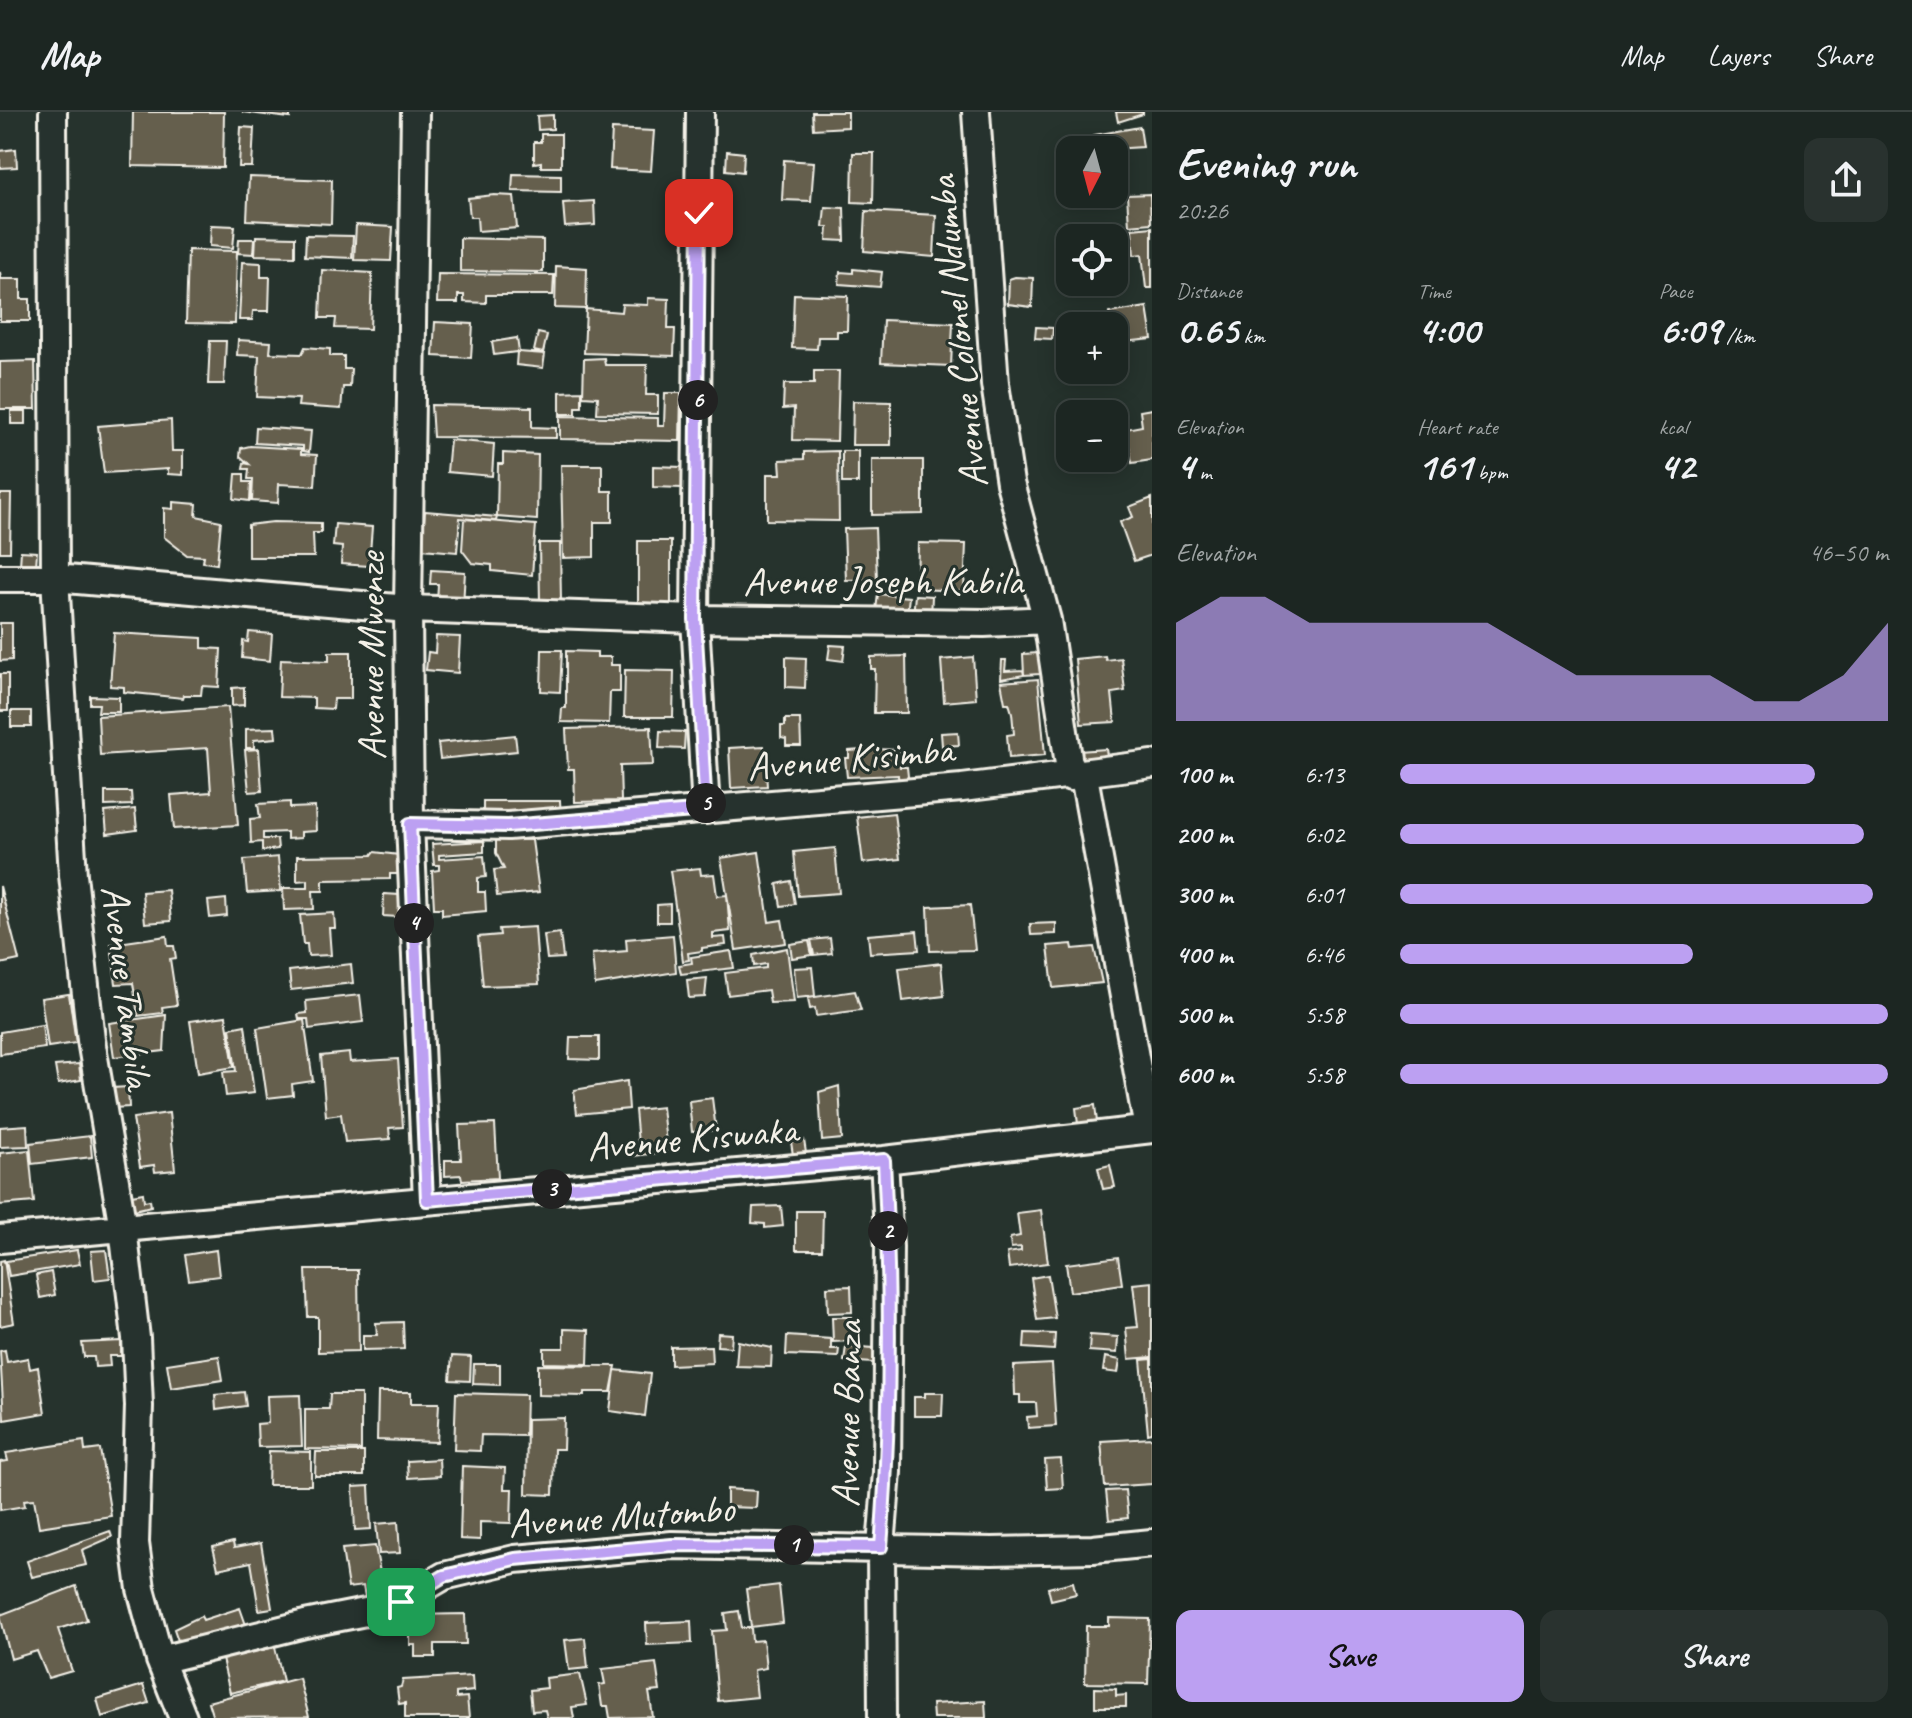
<!DOCTYPE html>
<html lang="en">
<head>
<meta charset="utf-8">
<style>
	body { margin:0; font-family:Caveat,sans-serif; background:#29322f; color:#f1f3f6; height:100vh; display:flex; flex-direction:column; font-size:30px; white-space:nowrap }
	* { box-sizing:border-box; margin:0 }
	p { font-size:26px; color:#a0a5a5 }
	.icon { flex:none; width:44px; height:44px; fill:none; stroke:currentColor; stroke-width:2; stroke-linecap:round; stroke-linejoin:round }
	.map { position:relative; flex:1; overflow:hidden }
	.drawer { display:flex; flex-direction:column; background:#1c2622; width:760px }
	.drawer>* { flex:none }
	.needle { width:52px; rotate:186deg }
	.buttons { position:absolute; left:1056px; top:24px; display:grid; gap:16px }
	.buttons a { display:grid; place-items:center; width:72px; height:72px; border-radius:16px; background:#1c2622; box-shadow:0 4px 20px #0003,0 0 0 2px #3a4340; font-size:40px }
	.pin { position:absolute; display:grid; place-items:center; width:68px; height:68px; color:#fff; margin:-34px; border-radius:16px; box-shadow:0 4px 12px #0006 }
	.km { position:absolute; width:40px; height:40px; margin:-20px; border-radius:50%; background:#222; color:#fff; font-size:22px; line-height:40px; text-align:center }
	.round { display:grid; place-items:center; flex:none; width:84px; height:84px; border-radius:16px; background:#29322f }
	.overview { display:flex; align-items:center; justify-content:space-between; height:136px; padding:0 24px }
	h1 { font-size:44px; font-weight:800; line-height:60px }
	.metrics { display:grid; grid-template-columns:repeat(3,1fr); gap:12px; height:136px; padding:8px 24px }
	.metrics div { display:grid; align-content:center }
	.metrics b { font-size:40px; font-weight:800 }
	.metrics small { font-size:22px; font-weight:400 }
	.metrics p { font-size:22px }
	.chart { height:224px; padding:16px 24px }
	.chart p { display:flex; justify-content:space-between }
	.chart svg { width:100%; height:144px; margin-top:8px; fill:#bca0f2; opacity:.7 }
	.cta { display:flex; gap:16px; margin-top:auto; padding:16px 24px }
	.cta a { flex:1; height:92px; border-radius:16px; background:#bca0f2; color:#111; font-size:32px; font-weight:800; line-height:92px; text-align:center }
	.cta a+a { background:#29322f; color:#f1f3f6 }
	ul { padding:0 24px; list-style:none; font-size:26px }
	li { display:grid; grid-template-columns:128px 96px 1fr; align-items:center; height:60px }
	li i { height:20px; border-radius:10px; background:#bca0f2 }
	header { display:flex; align-items:center; gap:48px; box-sizing:border-box; height:112px; padding:0 40px; background:#1c2622; border-bottom:2px solid #3a4340 }
	header strong { font-size:38px }
	nav { display:flex; gap:44px; margin-inline-start:auto; font-size:28px }
	main { display:flex; flex:1; min-height:0 }
	.map>svg:first-child { display:block }
	.building { fill:#655e4e; stroke:#f4f1e8; stroke-width:2 }
	.lines { fill:none; stroke-linecap:round; stroke-linejoin:round }
	.minor-casing { stroke:#f4f1e8; stroke-width:32 }
	.minor { stroke:#26332d; stroke-width:26 }
	.route-casing { stroke:#fff; stroke-width:16 }
	.route { stroke:#bca0f2; stroke-width:10 }
	.labels { text-anchor:middle; stroke-width:6; stroke-linejoin:round; paint-order:stroke }
	.street-label { font-size:40px; fill:#f4f1e8; stroke:#26332d }
</style>
</head>
<body>
<header>
<strong>Map</strong>
<nav><a>Map</a><a>Layers</a><a>Share</a></nav>
</header>
<main>
<div class="map">
<svg width="1152" height="1606" viewBox="0 0 1152 1606">
	<rect width="100%" height="100%" fill="#26332d"/>
	<filter id="ink" filterUnits="userSpaceOnUse"><feTurbulence type="fractalNoise" baseFrequency=".0125" numOctaves="2"/><feDisplacementMap in="SourceGraphic" scale="16" xChannelSelector="R" yChannelSelector="G"/><feConvolveMatrix kernelMatrix="1 2 1 2 8 2 1 2 1" color-interpolation-filters="sRGB"/></filter>
	<g filter="url(#ink)">
		<path class="building" d="M133 0H224L223 56 132 54Z
			M242 0H290V6Z
			M812 0H848V15L813 17Z
			M1116 0H1143V2L1118 10Z
			M553 3V17L538 18 537 4Z
			M241 15 254 16 252 55H239Z
			M1140 15 1143 35 1096 38 1094 23Z
			M612 17 654 19 651 59 610 57Z
			M541 22H561V55H541V50L534 51V30H541Z
			M16 37 17 55 0 56V39Z
			M727 39 744 41 743 60 726 58Z
			M853 41H874L873 91 852 90Z
			M784 48 814 50 811 89 782 88Z
			M513 62 561 63V80L512 79Z
			M249 65 332 68 331 112 247 108Z
			M1150 82 1151 111 1129 113 1127 83Z
			M494 83 514 84 517 116 478 119 477 105H470L468 86Z
			M594 89 595 113 565 115 563 91Z
			M825 95 844 96 845 129 827 128 828 115H823Z
			M866 99 936 103 934 145 864 139Z
			M211 113 235 114 233 136 210 134Z
			M356 113 393 115 391 149 354 148Z
			M1152 115V176H1146L1142 142 1134 143 1132 117Z
			M306 123 353 124 352 146 305 144Z
			M256 124 295 125V144L255 143Z
			M460 126 543 128V160L460 159Z
			M239 127H254L253 142 238 141Z
			M188 138 237 139 235 212 186 211Z
			M242 150 261 151V165H270L269 199H253L252 208H239Z
			M556 154 587 156 586 197 555 196Z
			M853 157 882 160 880 175 839 172 840 160 853 161Z
			M322 158 372 161 370 217 335 216 336 206H320Z
			M0 160 1 167H21V187H30V209H0Z
			M438 162 554 163 553 183H486V191L464 190V183H458V191H437Z
			M1015 165 1033 166 1032 195 1008 192 1009 167Z
			M794 182 848 184 847 219H837V225H818L817 237 792 236Z
			M648 186 669 187 668 217H675L674 244 584 241 586 197 621 200 622 192 648 193Z
			M1147 195 1152 227 1114 231 1109 201Z
			M883 208 953 211 951 254 881 251Z
			M435 210 473 212 471 246 433 244Z
			M1036 215 1053 216 1052 227 1035 226Z
			M538 221 547 223 543 241 534 239Z
			M517 226 519 240 545 242 543 256 516 253 517 240 494 243 492 230Z
			M238 228 271 230 270 241 302 242 305 235 330 237V244H344V257H351L350 275H343L341 297 298 294 299 287 257 285 259 244 237 243Z
			M210 229H226L224 272H208Z
			M604 246 605 253H647L646 283H658V302L597 301 598 285 583 284 584 247Z
			M35 249 36 297H0V250Z
			M814 259H839L837 329 793 328 794 296 783 297 784 272H814Z
			M582 279V295H576V302H560V280Z
			M665 281H681L680 329 560 327V304L658 306V314H664Z
			M853 289 891 290V333H852Z
			M431 293 532 295V315L556 316V326L433 325Z
			M1152 297V348L1132 351 1126 317 1142 314 1140 299Z
			M11 299H26V312H11Z
			M171 308 172 339H183V363L168 362V357L104 361 98 314Z
			M256 315 311 319 309 340 303 339V334L255 331Z
			M450 328 494 332 492 364 447 360Z
			M250 334 301 337V342L317 343 315 374 279 372 278 391 252 389 253 367H248L249 357H243L244 351 249 352 240 344 241 336Z
			M838 339 839 409 767 408V362H781L780 348 804 347V340Z
			M842 339H858V371H842Z
			M503 341 538 343 537 408 497 405 498 352H503Z
			M872 348H923V402L872 403Z
			M561 353H602V379H612V410H594V445L563 446Z
			M653 354 682 355V376L653 375Z
			M236 362H244V370H251L250 389 234 387Z
			M0 382H11L10 440H0Z
			M1152 386V443L1134 449 1120 410 1133 405 1129 395Z
			M173 390 197 392 196 404 221 409 217 452 203 450 204 444 187 443 164 425V396L173 397Z
			M425 399 497 405 496 409 460 406 457 440 422 437Z
			M464 407 536 413 532 463 492 459V453L472 451 462 438Z
			M273 410 321 411V421H313L314 445H248V413Z
			M335 412 372 415 369 454 341 452 342 435 333 434Z
			M875 416 877 467 846 468 844 417Z
			M638 429H671V492H638Z
			M539 431H560L561 490 540 491Z
			M918 431 966 432 964 479 917 477Z
			M21 439 37 440 36 454 20 453Z
			M431 458 465 460 463 493 437 492 438 472H430Z
			M878 482 909 485 907 501 876 498Z
			M915 483 932 484 931 505 913 504Z
			M0 511H12V548L0 549Z
			M249 520 272 522 270 549 242 546 243 529 248 530Z
			M114 521 202 526V536L221 537 219 575 202 574 201 583H184L183 586 124 580V575L110 574Z
			M436 524 460 525 458 561 426 558 428 540 435 541Z
			M830 533 845 534 843 549 828 547Z
			M542 538H562L560 580 541 579Z
			M566 539 597 540V545H611V553H620V580H610L609 611 561 610 562 596H566Z
			M329 540H351V587H334L333 597 314 596V586L279 585 281 547 329 549Z
			M1039 541 1040 562 1024 563 1023 542Z
			M906 544 907 601H874L875 557H871V545Z
			M1105 544 1106 548 1121 546 1125 579 1112 581 1115 610 1081 612 1075 547Z
			M786 545 806 546 805 576 786 575Z
			M973 545 976 587 944 590 941 548Z
			M1002 548H1006L1005 559 1023 558 1024 563 1001 567Z
			M625 558 674 559 673 605H624Z
			M0 562H8V599H0Z
			M1038 567 1045 643 1009 646 1007 623 1014 622 1012 601 1009 591H1005L1001 570Z
			M244 575V593L232 594V576Z
			M90 584 119 585V600H98L99 592H90Z
			M228 595 238 713 174 717 171 683 211 680 208 636 100 643 98 604Z
			M11 599H31V615H11Z
			M785 607H800L801 634H786V627L781 626V614H785Z
			M651 615 653 653 620 654 621 689 575 690 574 657H568L566 617Z
			M275 616 276 626 254 628V636H246V617Z
			M660 619 685 620 684 637 659 636Z
			M958 620 959 633 942 634 941 621Z
			M515 623 517 639 440 647 438 631Z
			M764 634 767 674 731 676 729 636Z
			M259 637 262 679 249 680 245 638Z
			M875 637 899 638 900 655H907L909 674 899 675 898 663 847 665 845 646H849V639Z
			M1106 637 1108 650 1080 653 1079 639Z
			M105 680H131L132 693 105 694Z
			M483 689H560L561 705 483 706Z
			M290 690V696L315 695 316 719 301 720V726L287 727V720L263 721V727H277L278 737 262 739V730L251 731 250 707 260 706 258 692Z
			M135 697 137 718 107 722 105 700Z
			M894 701 900 747 863 751 857 705Z
			M496 727 532 728 539 780 497 784 494 758 504 757 496 741Z
			M484 729V740L439 743V747L484 744 486 765 478 766V780H485L486 799 442 803V796H434L432 759 439 758V753H434L432 732Z
			M835 736 839 781 798 784 794 740Z
			M374 740 399 743V762H390V767L323 768V779H313L314 797 284 798 283 776H308V768L297 769V744L372 743Z
			M759 740 769 810 782 808 786 831 736 838 721 746Z
			M278 745 281 779 247 781 244 748Z
			M700 756 701 763 714 762 717 784 727 783 730 819 713 821V826L725 825 726 833 702 836V839L688 841 689 848 683 849 670 759Z
			M791 769 795 792 781 794 777 772Z
			M0 774 19 848 0 852Z
			M168 778 171 809 145 811 142 780Z
			M384 782 400 783 398 805 383 804Z
			M226 787 227 804 210 806 208 789Z
			M670 792V810H657V793Z
			M970 793 975 838 930 839 928 795Z
			M334 801 335 816H329L331 843 308 844 307 832H303L300 803Z
			M1056 811V822L1031 823 1030 812Z
			M535 815 539 872 483 874 478 825 500 823 499 817Z
			M917 819 919 838 870 841 868 823Z
			M560 821 563 846 547 847 544 823Z
			M673 823 676 860 595 873 592 842 627 839 626 827Z
			M167 824 168 834H174L176 846 170 847 177 893 162 895 163 901 138 904 133 871 116 872 111 832Z
			M830 826 832 841 814 843 811 828Z
			M809 829 812 843 792 846 790 832Z
			M1072 832 1073 837 1094 835 1102 871 1053 876 1048 834Z
			M787 836 794 890 770 891 768 878 728 883 725 861 766 856V852L754 854 753 843Z
			M731 839 734 856 681 862 679 853 692 851 691 845Z
			M941 851 944 884 903 889 899 856Z
			M351 852 353 871 291 878 289 859Z
			M812 855 815 884 797 886 794 856Z
			M707 866 705 885 689 886 687 868Z
			M855 879 861 898 816 904 815 896 810 897 808 886Z
			M69 882 76 931 48 935 41 886Z
			M360 883 363 910 309 917 308 907H299L298 902 307 901 306 889Z
			M166 903 164 939 114 945 109 911Z
			M226 904 234 955 198 961 190 909Z
			M304 908 313 969 292 972 293 983 267 986 257 916Z
			M42 913 45 936 0 942V920Z
			M245 913 254 981 226 984 223 960 236 959 230 916Z
			M570 925H599V948L569 947Z
			M349 941 350 950 398 947 403 1015 389 1016 390 1027 345 1030 341 1002 326 1004 321 944Z
			M79 952 81 968 58 972 55 954Z
			M627 969 629 997 577 1002 574 978Z
			M839 974 842 1027 822 1029 819 980Z
			M128 975 129 995 113 996 112 976Z
			M712 986 716 1018 692 1020 689 989Z
			M1095 993 1097 1010 1078 1012 1076 996Z
			M662 995 667 1040 634 1044 633 1032H638L635 998Z
			M169 1001 175 1058 155 1060 154 1053 140 1055 133 1006Z
			M495 1012 498 1066 462 1068 461 1063 445 1064V1048H461L459 1013Z
			M27 1013 28 1034 0 1035V1015Z
			M90 1024 92 1045 32 1052 30 1031Z
			M804 1028 806 1041 793 1043 791 1030Z
			M29 1038 34 1090 0 1093V1041Z
			M1110 1053 1115 1075 1103 1077 1098 1056Z
			M143 1081 144 1089 150 1088 151 1094 130 1099 126 1084Z
			M781 1094 783 1114 765 1116V1112L752 1111 753 1095Z
			M1041 1098 1048 1151 1009 1156 1007 1141 1021 1139V1135L1011 1136 1010 1126 1020 1124 1017 1101Z
			M796 1099H823L822 1138H796Z
			M77 1138 80 1152 9 1164 6 1149Z
			M106 1138 110 1166 94 1168 91 1139Z
			M216 1138 219 1164 189 1168 185 1143Z
			M1118 1145 1122 1172 1070 1180 1066 1152Z
			M4 1148 14 1211 0 1214V1149Z
			M306 1158H358L359 1239 318 1240V1205H308Z
			M51 1160 55 1183 40 1186 36 1163Z
			M1048 1163 1055 1206 1037 1208 1031 1166Z
			M1152 1170V1245L1129 1247 1126 1216 1138 1215 1133 1172Z
			M851 1174 852 1200 828 1201 827 1175Z
			M832 1205H852V1229L833 1230Z
			M403 1210 404 1237 363 1238V1223H377L376 1211Z
			M564 1217 589 1218 588 1252 544 1251V1236H564Z
			M718 1221 732 1222 731 1235 717 1234Z
			M1025 1221 1055 1222 1054 1238 1024 1236Z
			M1090 1223 1118 1225 1117 1241 1089 1239Z
			M787 1224 831 1227V1237H839L838 1245 786 1243Z
			M121 1229V1244H109L110 1254 95 1255 94 1245H84L82 1231Z
			M738 1229 772 1236 771 1255 736 1254Z
			M711 1234 712 1251 671 1253V1235Z
			M846 1234 874 1236 873 1251 844 1249Z
			M5 1238 7 1250 28 1246 30 1257 38 1255 45 1301 4 1308 0 1239Z
			M219 1244 223 1268 171 1276 167 1252Z
			M452 1244 471 1245 470 1269 450 1268Z
			M1105 1245 1120 1248 1118 1261 1103 1259Z
			M1152 1247V1321L1148 1322 1141 1248Z
			M474 1252H500V1273L473 1272Z
			M1052 1252 1056 1314 1028 1316 1027 1305 1037 1304 1036 1291H1020V1283H1015L1014 1254Z
			M538 1253 616 1254 611 1280H584V1284L538 1283Z
			M615 1258 650 1262 645 1304 610 1299Z
			M244 1280 246 1294 216 1298 215 1283Z
			M378 1280H411V1291H439L437 1330 377 1328Z
			M456 1281 526 1283 525 1324 481 1323 480 1339 454 1338Z
			M925 1281H943L942 1304H914V1285H925Z
			M330 1282H361V1338L305 1337V1297H329Z
			M300 1283 302 1334 258 1335 257 1312 268 1311 267 1284Z
			M564 1306 563 1337H554L553 1383 526 1382 527 1307Z
			M1152 1326V1372L1105 1375 1101 1329Z
			M84 1329 85 1339 100 1337 111 1404 39 1415 34 1387 24 1388 25 1394 0 1398V1350L8 1349 6 1341Z
			M269 1339 311 1340V1373H268Z
			M316 1340H364V1364H315Z
			M439 1347 440 1364 408 1366 407 1349Z
			M1061 1347 1063 1376 1047 1377 1045 1348Z
			M462 1354 505 1356 504 1377H512L511 1411 480 1410V1428L460 1427Z
			M369 1374 371 1417 355 1418 353 1375Z
			M727 1377 757 1379 756 1396 727 1395Z
			M1125 1378 1128 1406 1109 1408 1106 1379Z
			M398 1410 400 1441 379 1442 376 1412Z
			M110 1419 112 1425 82 1438 86 1453 32 1465 27 1449Z
			M233 1430 234 1436 261 1431 272 1496 259 1498 251 1450 218 1457 213 1435Z
			M375 1434 386 1492 367 1496 363 1474 348 1476 342 1437Z
			M1073 1470 1076 1482 1051 1488 1048 1476Z
			M779 1473 783 1511 751 1515 746 1477Z
			M76 1474 87 1508 58 1517 72 1559 48 1566 37 1539 11 1547 0 1503Z
			M240 1496 246 1513 180 1534 174 1517 201 1504 203 1508Z
			M739 1499 742 1516H751L752 1529 763 1528 766 1556 754 1558 757 1585 718 1589 712 1519 727 1518 725 1501Z
			M465 1502 466 1532H435V1545H415V1533H410V1503Z
			M1109 1506 1150 1507 1148 1572 1085 1571 1086 1514H1109Z
			M691 1509 692 1531 647 1533 646 1511Z
			M585 1526 588 1556 569 1558 565 1528Z
			M275 1535 283 1569 230 1581 222 1547Z
			M656 1551 660 1579 649 1580 653 1605 610 1606 608 1594H602L599 1573 605 1572 602 1557Z
			M580 1562 587 1593 572 1595 574 1606H547L545 1598 532 1599 530 1578 547 1576 546 1566Z
			M472 1564 473 1579 456 1581V1586L467 1585 469 1606H405V1591L399 1592 397 1576 401 1575 403 1568Z
			M299 1566 309 1605 213 1606 208 1590Z
			M143 1573 149 1591 102 1605 97 1587Z
			M1095 1576 1116 1577V1584L1126 1583V1595H1095Z
			M985 1589 986 1606H933L932 1592Z"/>
		<g class="lines">
			<g class="minor-casing">
				<path id="minor" d="M53 0 55 466 73 763 91 928 123 1116 136 1226 139 1294 135 1431 141 1477 160 1548 183 1606
					M415 0 408 497 410 712 427 1088
					M700 0 695 507 706 698
					M976 0 995 272 1010 371 1047 508 1071 665
					M0 466H55L408 497 695 507 984 511 1047 508
					M1084 664 1148 1017
					M410 712 508 714 962 676 1152 652
					M0 1127 884 1048 1152 1017
					M160 1548 305 1512 391 1495 444 1464 515 1447 672 1433 992 1439 1093 1437 1152 1431
					M882 1606 881 1435 887 1360 889 1135 884 1048"/>
			</g>
			<use href="#minor" class="minor"/>
		</g>
	</g>
	<g class="lines" filter="url(#ink)">
		<g class="route-casing">
			<path id="route" d="M401 1490 444 1464 515 1447 672 1433 881 1435C891 1306 891 1177 884 1048L427 1088 410 712 508 714 706 698 695 507 699 101"/>
		</g>
		<use href="#route" class="route"/>
	</g>
	<g class="labels">
		<g class="street-label">
			<text transform="translate(957 220) rotate(-96)" y="14">Avenue Colonel Ndumba</text>
			<text x="883" y="482">Avenue Joseph Kabila</text>
			<text transform="translate(370 544) rotate(-90)" y="14">Avenue Mwenze</text>
			<text transform="translate(850 645) rotate(-5)" y="14">Avenue Kisimba</text>
			<text transform="translate(128 875) rotate(83)" y="14">Avenue Tambila</text>
			<text transform="translate(692 1025) rotate(-5)" y="14">Avenue Kiswaka</text>
			<text transform="translate(846 1302) rotate(-89)" y="14">Avenue Banza</text>
			<text transform="translate(621 1403) rotate(-4)" y="14">Avenue Mutombo</text>
		</g>
	</g>
</svg>
<div class="buttons">
<a><svg class="needle" viewBox="-14 -14 28 28"><path d="M0-13l5 13h-10z" fill="#e53935"/><path d="M0 13l5-13h-10z" fill="#a0a5a5"/></svg></a>
<a><svg class="icon" aria-label="locate" viewBox="0 0 24 24"><circle cx="12" cy="12" r="6"/><path d="M12 2v4M12 18v4M2 12h4M18 12h4"/></svg></a>
<a>+</a>
<a>−</a>
</div>
<div class="pin" style="left:401px;top:1490px;background:#1e9e55"><svg class="icon" aria-label="arrive" viewBox="0 0 24 24"><path d="M6 21V4h12l-3 4 3 4H6"/></svg></div>
<div class="pin" style="left:699px;top:101px;background:#d93025"><svg class="icon" aria-label="check" viewBox="0 0 24 24"><path d="M5 12l5 5 9-10"/></svg></div>
<b class="km" style="left:794px;top:1433px">1</b>
<b class="km" style="left:888px;top:1119px">2</b>
<b class="km" style="left:552px;top:1077px">3</b>
<b class="km" style="left:414px;top:811px">4</b>
<b class="km" style="left:706px;top:691px">5</b>
<b class="km" style="left:698px;top:288px">6</b>
</div>
<section class="drawer">
<div class="overview"><div><h1>Evening run</h1><p>20:26</p></div><a class="round"><svg class="icon" aria-label="share" viewBox="0 0 24 24"><path d="M12 15V3M7 8l5-5 5 5M5 13v7h14v-7"/></svg></a></div>
<div class="metrics">
<div><p>Distance</p><b>0.65<small> km</small></b></div>
<div><p>Time</p><b>4:00</b></div>
<div><p>Pace</p><b>6:09<small> /km</small></b></div>
</div>
<div class="metrics">
<div><p>Elevation</p><b>4<small> m</small></b></div>
<div><p>Heart rate</p><b>161<small> bpm</small></b></div>
<div><p>kcal</p><b>42</b></div>
</div>
<div class="chart"><p><span>Elevation</span>46–50 m</p>
<svg viewBox="0 0 160 44" preserveAspectRatio="none"><path d="M0 44V14L10 6L20 6L30 14L40 14L50 14L60 14L70 14L80 22L90 30L100 30L110 30L120 30L130 38L140 38L150 30L160 14V44z"/></svg>
</div>
<ul>
<li><b>100 m</b>6:13<i style="width:85%"></i></li>
<li><b>200 m</b>6:02<i style="width:95%"></i></li>
<li><b>300 m</b>6:01<i style="width:97%"></i></li>
<li><b>400 m</b>6:46<i style="width:60%"></i></li>
<li><b>500 m</b>5:58<i style="width:100%"></i></li>
<li><b>600 m</b>5:58<i style="width:100%"></i></li>
</ul>
<div class="cta"><a>Save</a><a>Share</a></div>
</section>
</main>
</body>
</html>
